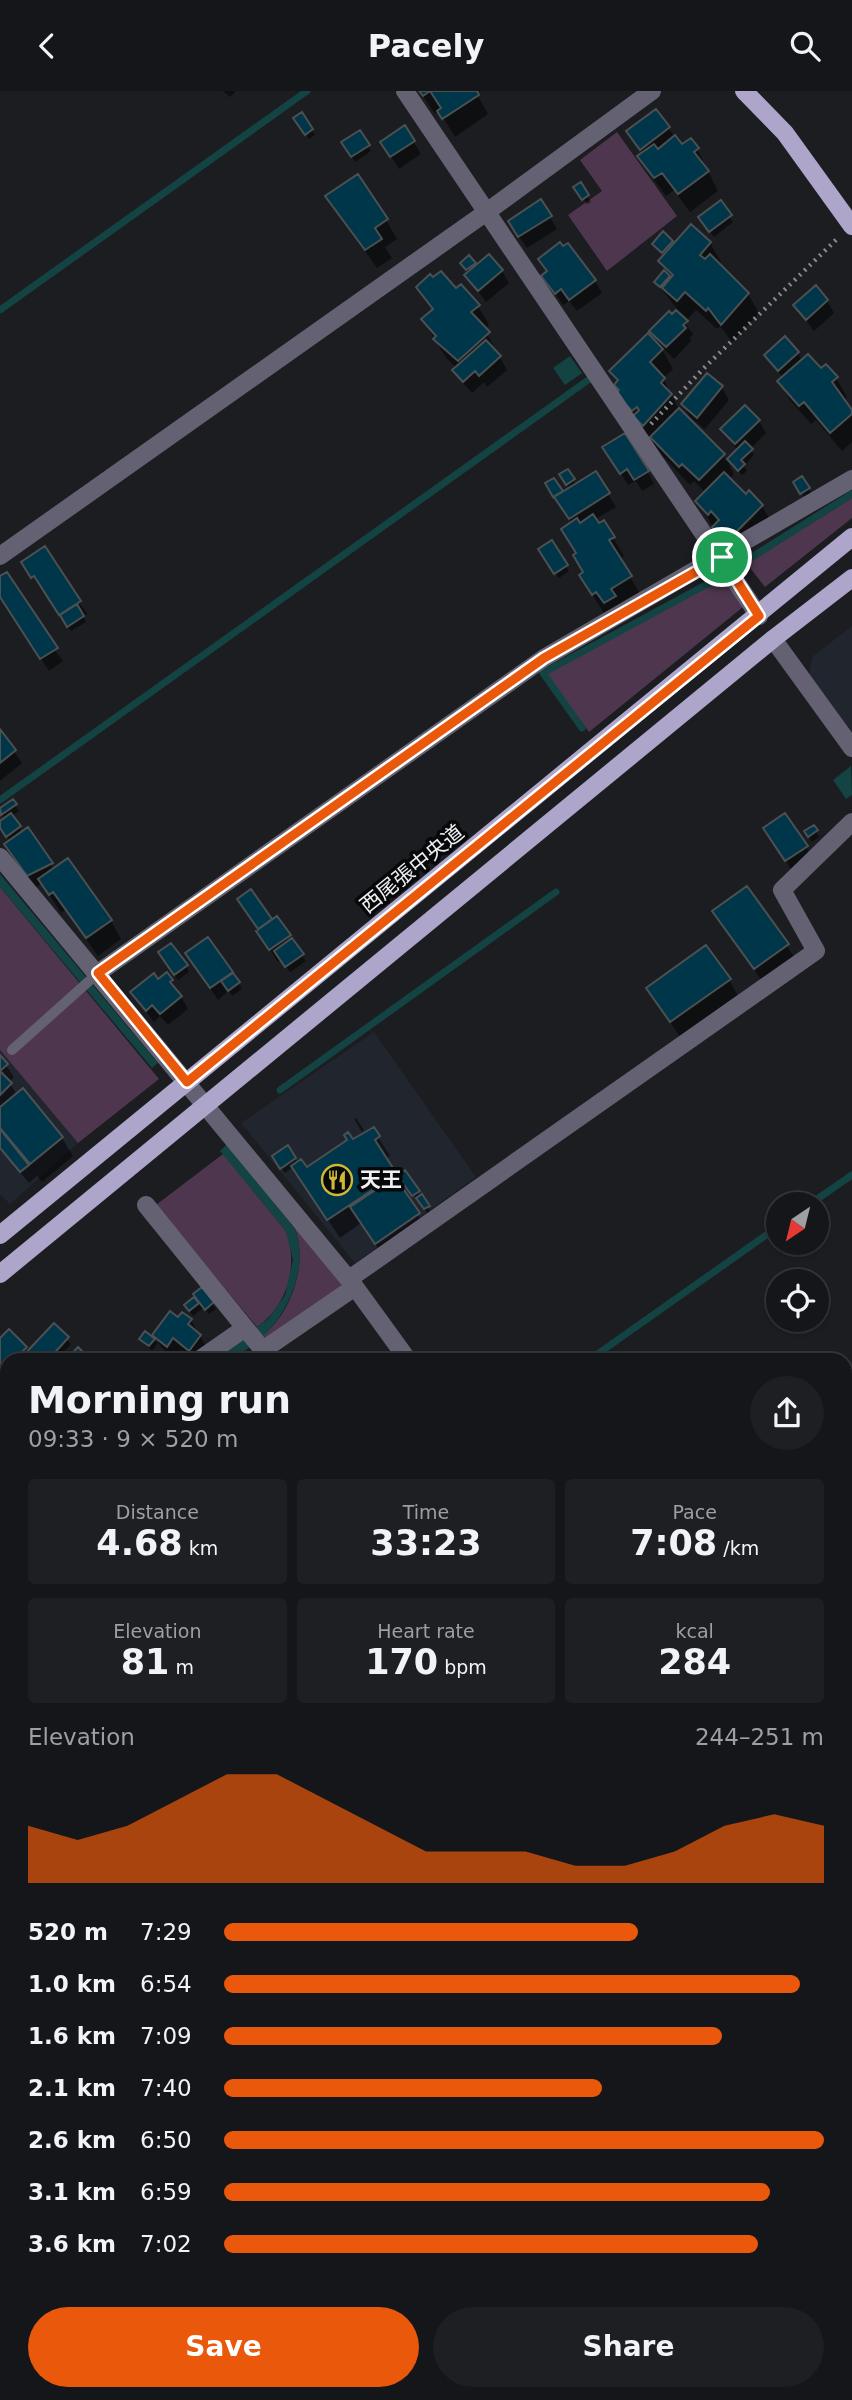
<!DOCTYPE html>
<html lang="en">
<head>
<meta charset="utf-8">
<style>
	body { margin:0; font-family:"DejaVu Sans","Noto Sans JP",sans-serif; background:#1d1f22; color:#f1f3f6; height:100vh; display:flex; flex-direction:column; font-size:26px; white-space:nowrap }
	* { box-sizing:border-box; margin:0 }
	p { font-size:23px; color:#9d9fa2 }
	.icon { flex:none; width:38px; height:38px; fill:none; stroke:currentColor; stroke-width:2; stroke-linecap:round; stroke-linejoin:round }
	.map { position:relative; flex:1; overflow:hidden }
	.panel { position:absolute; left:0px; top:1262px; width:852px; height:1048px; display:flex; flex-direction:column; background:#141619; border-radius:21px 21px 0 0; box-shadow:0 2px 5px #0004,0 0 0 2px #333538 }
	.panel>* { flex:none }
	.needle { width:46px; rotate:215deg }
	.buttons { position:absolute; left:766px; top:1101px; display:grid; gap:14px }
	.buttons a { display:grid; place-items:center; width:63px; height:63px; border-radius:50%; background:#141619; box-shadow:0 2px 5px #0004,0 0 0 2px #333538; font-size:35px }
	.pin { position:absolute; display:grid; place-items:center; width:60px; height:60px; color:#fff; margin:-30px; border:4px solid #fff; border-radius:50%; box-shadow:0 2px 7px #0007 }
	.round { display:grid; place-items:center; flex:none; width:74px; height:74px; border-radius:37px; background:#1d1f22 }
	.head { display:flex; align-items:center; justify-content:space-between; height:119px; padding:0 28px }
	h1 { font-size:38px; font-weight:700; line-height:52px }
	.metrics { display:grid; grid-template-columns:repeat(3,1fr); gap:10px; height:119px; padding:7px 28px }
	.metrics div { display:grid; align-content:center; border-radius:7px; background:#1d1f22; text-align:center }
	.metrics b { font-size:35px; font-weight:700 }
	.metrics small { font-size:19px; font-weight:400 }
	.metrics p { font-size:19px }
	.chart { height:196px; padding:14px 28px }
	.chart p { display:flex; justify-content:space-between }
	.chart svg { width:100%; height:126px; margin-top:7px; fill:#ea580c; opacity:.7 }
	.primary-button { display:flex; gap:14px; margin-top:auto; padding:14px 28px }
	.primary-button a { flex:1; height:80px; border-radius:42px; background:#ea580c; color:#fff; font-size:28px; font-weight:700; line-height:80px; text-align:center }
	.primary-button a+a { background:#1d1f22; color:#f1f3f6 }
	ul { padding:0 28px; list-style:none; font-size:23px }
	li { display:grid; grid-template-columns:112px 84px 1fr; align-items:center; height:52px }
	li i { height:18px; border-radius:9px; background:#ea580c }
	header { display:flex; justify-content:space-between; align-items:center; height:91px; padding:0 28px; background:#141619; font-size:32px; font-weight:700 }
	.map>svg:first-child { display:block }
	.built { fill:#20252e }
	.green { fill:#4e374e }
	.water { fill:#134343 }
	.shadow { fill:#0007; fill-rule:evenodd }
	.lines { fill:none; stroke-linecap:round; stroke-linejoin:round }
	.stream { stroke:#134343; stroke-width:7 }
	.building { fill:#003649; stroke:#4b5052; stroke-width:2 }
	.path { stroke:#898b8e; stroke-width:4.5; stroke-dasharray:2 5; stroke-linecap:butt }
	.service { stroke:#646173; stroke-width:10 }
	.minor { stroke:#646173; stroke-width:18 }
	.primary { stroke:#ada5ca; stroke-width:18 }
	.route-casing { stroke:#fff; stroke-width:14 }
	.route { stroke:#ea580c; stroke-width:9 }
	.labels { text-anchor:middle; stroke-width:7; stroke-linejoin:round; paint-order:stroke }
	.street-label { font-size:21px; fill:#eef0f2; stroke:#070809 }
	.poi-label { font-size:21px; font-weight:bold; fill:#eef0f2; stroke:#070809; text-anchor:start }
</style>
</head>
<body>
<header><svg class="icon" aria-label="back" viewBox="0 0 24 24"><path d="M15 5l-7 7 7 7"/></svg>Pacely<svg class="icon" aria-label="search" viewBox="0 0 24 24"><circle cx="10" cy="10" r="6"/><path d="M15 15l6 6"/></svg></header>
<div class="map">
<svg width="852" height="2309" viewBox="0 0 852 2309">
	<rect width="100%" height="100%" fill="#1b1d21"/>
	<path class="built" d="M852 535V645L809 586 812 566Z
		M374 941 476 1086 355 1172 241 1032Z
		M0 959 78 1052 10 1113 0 1103Z
		M0 2219 7 2227V2303H76L83 2309H0Z"/>
	<path class="green" d="M617 41 677 125 607 180 568 124 602 100 580 69Z
		M852 407V427L765 496 747 473Z
		M728 486 743 516 589 641 544 580Z
		M0 796 159 988 78 1052 0 959Z
		M223 1063 286 1140C299 1175 287 1215 257 1236L156 1114Z
		M299 1136 341 1189V1198L267 1249 263 1244C292 1222 308 1171 295 1138Z"/>
	<path class="water" d="M570 265 582 282 565 294 553 277Z
		M851 675 852 704 846 708 833 689Z
		M0 783 158 972 152 977 0 796Z
		M227 1053 295 1138C315 1189 267 1269 211 1269L268 1228 285 1204 293 1169 286 1140 220 1060Z"/>
	<path class="shadow" d="M223 0H236L230 6Z
		M420 0H475L488 23 455 46 439 20 435 23Z
		M655 20 682 55 697 58 718 100 690 121 674 99 666 105 650 84 639 66 643 63 628 41Z
		M302 24 315 44 309 48 296 28Z
		M359 41 371 60 355 71 343 52Z
		M414 51 421 63 399 78 390 64Z
		M580 93 591 111 587 113 576 96Z
		M327 106 386 129 397 148 385 156 392 167 377 177Z
		M720 112 733 131 714 146 704 132Z
		M550 126 557 138 527 157 517 143Z
		M692 136 710 152 721 171 718 174 748 203 759 222 732 251 720 235 717 238 696 219 688 228 680 221 678 223 693 243 690 247 691 250 674 268 660 254 652 240 678 219 656 191 666 180 660 171 665 165 654 153 672 151 674 155Z
		M474 173 502 180 509 192 486 211 466 184 469 182 466 178Z
		M543 185 595 190 602 202 577 220 569 210 563 214Z
		M419 196 456 200 478 215 489 234 484 238 507 279 487 296 484 291 472 302 462 291 455 279 457 277 446 267 423 229 433 220Z
		M827 210 834 222 814 240 795 214Z
		M661 257 673 278 663 287 679 319 727 370 738 360 723 339 759 330 766 342 750 358 754 364 744 375 747 380 742 384 728 372 734 383 729 388 762 415 773 434 738 468 725 455 697 410 706 402 694 390 690 394 663 365 628 322 616 294 618 292 612 281ZM756 419 758 421 726 454 723 451Z
		M798 262 802 270 836 287 847 306 843 309 852 321V351L842 360 816 329 811 333 790 309 779 290 783 287 766 264Z
		M707 284 722 297 729 309 705 338 690 326 683 314Z
		M612 368 647 380 654 393 642 400 636 390 628 394Z
		M568 380 576 394 595 382 616 416 594 429 613 447 624 465 619 468 641 504 616 530 609 519 604 522 592 503 578 463 572 432 548 393 554 389 563 403 570 398 562 384Z
		M802 387 812 403 805 407 795 391Z
		M551 452 569 480 559 487 540 458Z
		M23 472 79 511 87 523 83 525 86 531 71 540Z
		M0 487 63 570 49 580 0 504Z
		M0 641 22 672 0 690Z
		M12 710 19 720 11 725 23 742 55 779 111 830 121 848 98 865 65 819 61 822 42 792 35 797 6 754 11 751 0 735 5 729 0 719Z
		M813 736 819 746 812 751 806 741Z
		M773 750 806 756 813 768 793 781Z
		M747 797 799 873 766 896 715 820Z
		M250 800 306 870 290 881 281 868 278 871 246 821Z
		M207 848 242 898 232 905 229 900 218 909 187 863Z
		M163 867 186 875 189 881 178 889Z
		M729 889 740 908 682 949 648 897Z
		M158 890H172L188 918 168 934 160 925 154 931 132 902Z
		M0 966 14 986 9 991 17 1004 62 1047 73 1065 42 1091 37 1085 29 1092 0 1058Z
		M356 1027 364 1039 362 1041 354 1028Z
		M373 1038 390 1065 385 1068 401 1098 429 1142 387 1170 361 1132 340 1147 293 1076 285 1082 274 1066 288 1057 298 1072 307 1078Z
		M405 1081 431 1121 428 1123 403 1090Z
		M202 1199 216 1218 209 1223 204 1216 193 1225 186 1214Z
		M179 1228 191 1229 207 1257 194 1269 181 1259 174 1267 161 1256 154 1244Z
		M54 1235 71 1253 56 1269H7V1284L1 1289 7 1295V1321L0 1328V1250L25 1257 28 1262Z
		M145 1242 158 1252 152 1260 141 1248Z
		M4 1426 7 1430V1458L0 1464V1430Z
		M845 1584 852 1591V1625L845 1617Z
		M7 1729V1742L2 1734Z
		M0 1750 7 1751V1812L0 1814Z
		M845 1784 852 1794V1803L845 1808Z
		M7 1923V2000L3 2001 0 1972 5 1971 0 1959V1924Z
		M103 2303H117L112 2309Z
		M117 2303H130L125 2309Z
		M138 2303H161L167 2309H134Z
		M278 2303H316L309 2309H283Z"/>
	<g class="lines">
		<path class="stream" d="M0 219 307 0
			M739 474 852 403
			M582 637 543 582 722 485
			M0 709 591 287
			M280 999 556 801
			M810 1113 852 1084
			M589 1269 779 1135
			M845 1500 852 1496
			M845 2069 852 2064
			M505 2309 514 2303"/>
	</g>
	<path class="building" d="M419 0H477L479 4 442 28 437 20 441 17 430 0 423 5Z
		M656 18 670 36 640 59 626 40Z
		M302 21 313 38 305 44 293 27Z
		M405 34 415 50 390 66 380 51Z
		M360 39 370 54 351 66 341 51Z
		M675 44 682 53 691 47 699 57 694 61 709 80 678 103 662 82 654 87 637 65 654 53 658 58Z
		M358 83 388 128 375 137 382 148 365 159 325 105Z
		M581 91 589 104 582 109 573 96Z
		M541 108 552 125 518 146 508 130Z
		M721 109 732 124 709 141 698 126Z
		M691 133 711 151 700 164 705 168 710 163 749 202 721 234 708 217 706 220 685 201 677 210 662 197 673 184 658 170Z
		M663 140 673 150 662 162 652 153Z
		M560 151 563 155 568 152 596 189 569 209 561 198 555 203 541 185 547 180 538 168Z
		M489 163 503 179 478 200 464 184Z
		M469 164 476 172 466 179 460 172Z
		M664 179 670 185 660 196 654 191Z
		M441 180 456 197 461 193 480 214 471 221 490 241 458 270 433 248 436 245 421 228 433 218 416 196 430 183 433 186Z
		M816 194 828 209 806 229 793 214Z
		M676 219 688 230 683 234 686 237 666 256 649 240 669 220 672 223Z
		M648 242 663 258 650 271 665 287 661 292 672 303 643 335 633 325 639 319 637 316 632 320 615 303 619 299 614 294 618 289 609 280Z
		M785 245 799 261 778 280 764 264Z
		M486 249 501 265 479 285 475 280 463 291 452 279Z
		M808 263 821 277 826 273 838 286 832 291 852 319V323L830 342 804 311 799 315 777 290Z
		M707 282 723 295 697 327 681 313Z
		M745 314 760 329 735 353 720 338Z
		M679 317 725 363 699 389 682 373 679 376 650 346Z
		M625 342 649 380 634 389 627 378 620 383 602 356Z
		M745 350 753 358 741 369 745 373 738 380 727 368Z
		M568 378 575 388 566 394 559 383Z
		M596 380 610 402 569 428 554 406Z
		M724 381 746 403 749 399 763 414 726 451 712 436 719 429 711 420 708 424 695 410Z
		M802 385 810 397 800 403 793 391Z
		M554 387 563 400 553 406 545 392Z
		M593 423 599 432 604 429 615 446 609 449 632 485 611 498 616 505 604 512 596 501 592 504 579 484 583 481 573 464 576 462 561 438 577 427 580 432Z
		M552 449 568 474 554 483 538 458Z
		M45 455 81 510 59 524 34 485 31 487 21 471Z
		M7 481 58 557 40 568 0 506V485Z
		M77 513 84 525 67 536 60 524Z
		M0 638 16 659 0 672Z
		M13 708 17 713 1 724 0 717Z
		M11 722 21 735 6 746 0 737V730Z
		M785 722 808 755 785 770 763 737Z
		M814 734 818 739 808 746 804 740Z
		M28 736 53 772 27 785 4 753Z
		M68 767 112 829 86 847 53 801 49 804 38 788Z
		M747 795 789 853 754 878 712 820Z
		M251 798 272 828 258 838 237 808Z
		M277 825 291 844 269 859 256 840Z
		M208 846 233 881 210 897 185 862Z
		M292 847 304 863 285 876 274 860Z
		M171 852 188 874 174 884 158 861Z
		M706 854 731 888 670 931 646 897Z
		M167 881 173 889 170 891 182 905 160 923 152 914 146 920 130 901 154 882 158 888Z
		M233 882 240 891 228 900 221 890Z
		M0 964 8 973 0 980 12 992 0 1004Z
		M23 997 63 1046 30 1073 0 1037V1016Z
		M374 1036 380 1045 375 1049 393 1077 374 1091 377 1096 327 1129 291 1075 301 1068 307 1076 347 1049 344 1044 348 1041 353 1048Z
		M0 1038 29 1074 20 1081 0 1057Z
		M288 1054 296 1067 280 1078 272 1065Z
		M405 1079 420 1100 412 1105 397 1084Z
		M395 1086 420 1122 375 1153 350 1116Z
		M422 1103 430 1115 424 1118 416 1107Z
		M202 1196 214 1211 205 1219 193 1203Z
		M194 1206 199 1212 189 1220 184 1214Z
		M170 1220 178 1226 182 1221 192 1228 188 1233 201 1244 189 1260 173 1247 167 1256 152 1244Z
		M54 1232 69 1246 48 1269H19Z
		M9 1238 27 1256 14 1269H7V1275L0 1282V1247Z
		M145 1240 155 1248 149 1255 139 1248Z
		M78 1256 91 1269H66Z
		M1 1287 7 1292V1312L0 1319Z
		M4 1424 7 1450 0 1456V1427Z
		M845 1581 852 1589V1608L845 1614Z
		M852 1695V1736L845 1729 849 1722 845 1718V1702Z
		M7 1747V1761L0 1763V1749Z
		M7 1763V1799L0 1800V1764Z
		M6 1834 7 1866 5 1867 0 1858V1837Z
		M7 1921 5 1946H0V1922Z
		M7 1955V1968L1 1969 0 1956Z
		M7 1969V1987L0 1988V1970Z
		M7 2084V2109L4 2110 0 2085Z
		M135 2303H164L168 2307 133 2309Z"/>
	<g class="lines">
		<path class="path" d="M651 333 702 279 838 147"/>
		<path class="service" d="M12 959 98 882
			M0 2024 7 2019"/>
		<path class="minor" d="M405 0 759 525
			M0 465 488 120 652 0
			M773 548 852 657
			M0 766 355 1196 408 1269
			M98 882 544 567 852 388
			M146 1114 263 1259 355 1196
			M349 1188 816 860 782 799 852 731
			M199 1269 245 1237
			M845 1334 852 1329
			M0 1395 7 1402
			M0 1532 7 1541
			M845 1550 852 1557
			M0 1585 7 1575
			M0 1596 7 1610
			M845 1831 852 1826
			M0 1883 7 1878
			M0 2140 7 2127
			M263 2303 268 2309
			M726 2303 730 2309
			M846 2309 852 2305"/>
		<path class="primary" d="M744 0 785 42 852 135
			M0 1144 852 446
			M0 1183 773 548 852 487"/>
	</g>
	<g class="lines">
		<g class="route-casing">
			<path id="route" d="M722 466 759 525 187 991 98 882 544 567Z"/>
		</g>
		<use href="#route" class="route"/>
	</g>
	<defs>
		<g id="restaurant-ring" transform="scale(1.575)"><circle r="9.5" fill="#070809" stroke="#d1b736" stroke-width="1.5"/><path d="M-5-6h1v4h1v-4h1v4h1v-4h1v5L-1.5 .5V6h-2V.5L-5-1ZM5-6V6H3V1.5H1.5Q1.5-4 5-6Z" fill="#d1b736"/></g>
	</defs>
	<g fill-rule="evenodd">
		<use href="#restaurant-ring" x="337" y="1089"/>
	</g>
	<g class="labels">
		<g class="street-label">
			<text transform="translate(412 778) rotate(-39)" y="7">西尾張中央道</text>
		</g>
		<g class="poi-label">
			<text x="360" y="1096">天王</text>
		</g>
	</g>
</svg>
<div class="buttons">
<a><svg class="needle" viewBox="-14 -14 28 28"><path d="M0-13l5 13h-10z" fill="#e53935"/><path d="M0 13l5-13h-10z" fill="#9d9fa2"/></svg></a>
<a><svg class="icon" aria-label="locate" viewBox="0 0 24 24"><circle cx="12" cy="12" r="6"/><path d="M12 2v4M12 18v4M2 12h4M18 12h4"/></svg></a>
</div>
<div class="pin" style="left:722px;top:466px;background:#1e9e55"><svg class="icon" aria-label="arrive" viewBox="0 0 24 24"><path d="M6 21V4h12l-3 4 3 4H6"/></svg></div>
<section class="panel">
<div class="head"><div><h1>Morning run</h1><p>09:33 · 9 × 520 m</p></div><a class="round"><svg class="icon" aria-label="share" viewBox="0 0 24 24"><path d="M12 15V3M7 8l5-5 5 5M5 13v7h14v-7"/></svg></a></div>
<div class="metrics">
<div><p>Distance</p><b>4.68<small> km</small></b></div>
<div><p>Time</p><b>33:23</b></div>
<div><p>Pace</p><b>7:08<small> /km</small></b></div>
</div>
<div class="metrics">
<div><p>Elevation</p><b>81<small> m</small></b></div>
<div><p>Heart rate</p><b>170<small> bpm</small></b></div>
<div><p>kcal</p><b>284</b></div>
</div>
<div class="chart"><p><span>Elevation</span>244–251 m</p>
<svg viewBox="0 0 160 44" preserveAspectRatio="none"><path d="M0 44V24L10 29L20 24L30 15L40 6L50 6L60 15L70 24L80 33L90 33L100 33L110 38L120 38L130 33L140 24L150 20L160 24V44z"/></svg>
</div>
<ul>
<li><b>520 m</b>7:29<i style="width:69%"></i></li>
<li><b>1.0 km</b>6:54<i style="width:96%"></i></li>
<li><b>1.6 km</b>7:09<i style="width:83%"></i></li>
<li><b>2.1 km</b>7:40<i style="width:63%"></i></li>
<li><b>2.6 km</b>6:50<i style="width:100%"></i></li>
<li><b>3.1 km</b>6:59<i style="width:91%"></i></li>
<li><b>3.6 km</b>7:02<i style="width:89%"></i></li>
</ul>
<div class="primary-button"><a>Save</a><a>Share</a></div>
</section>
</div>
</body>
</html>
